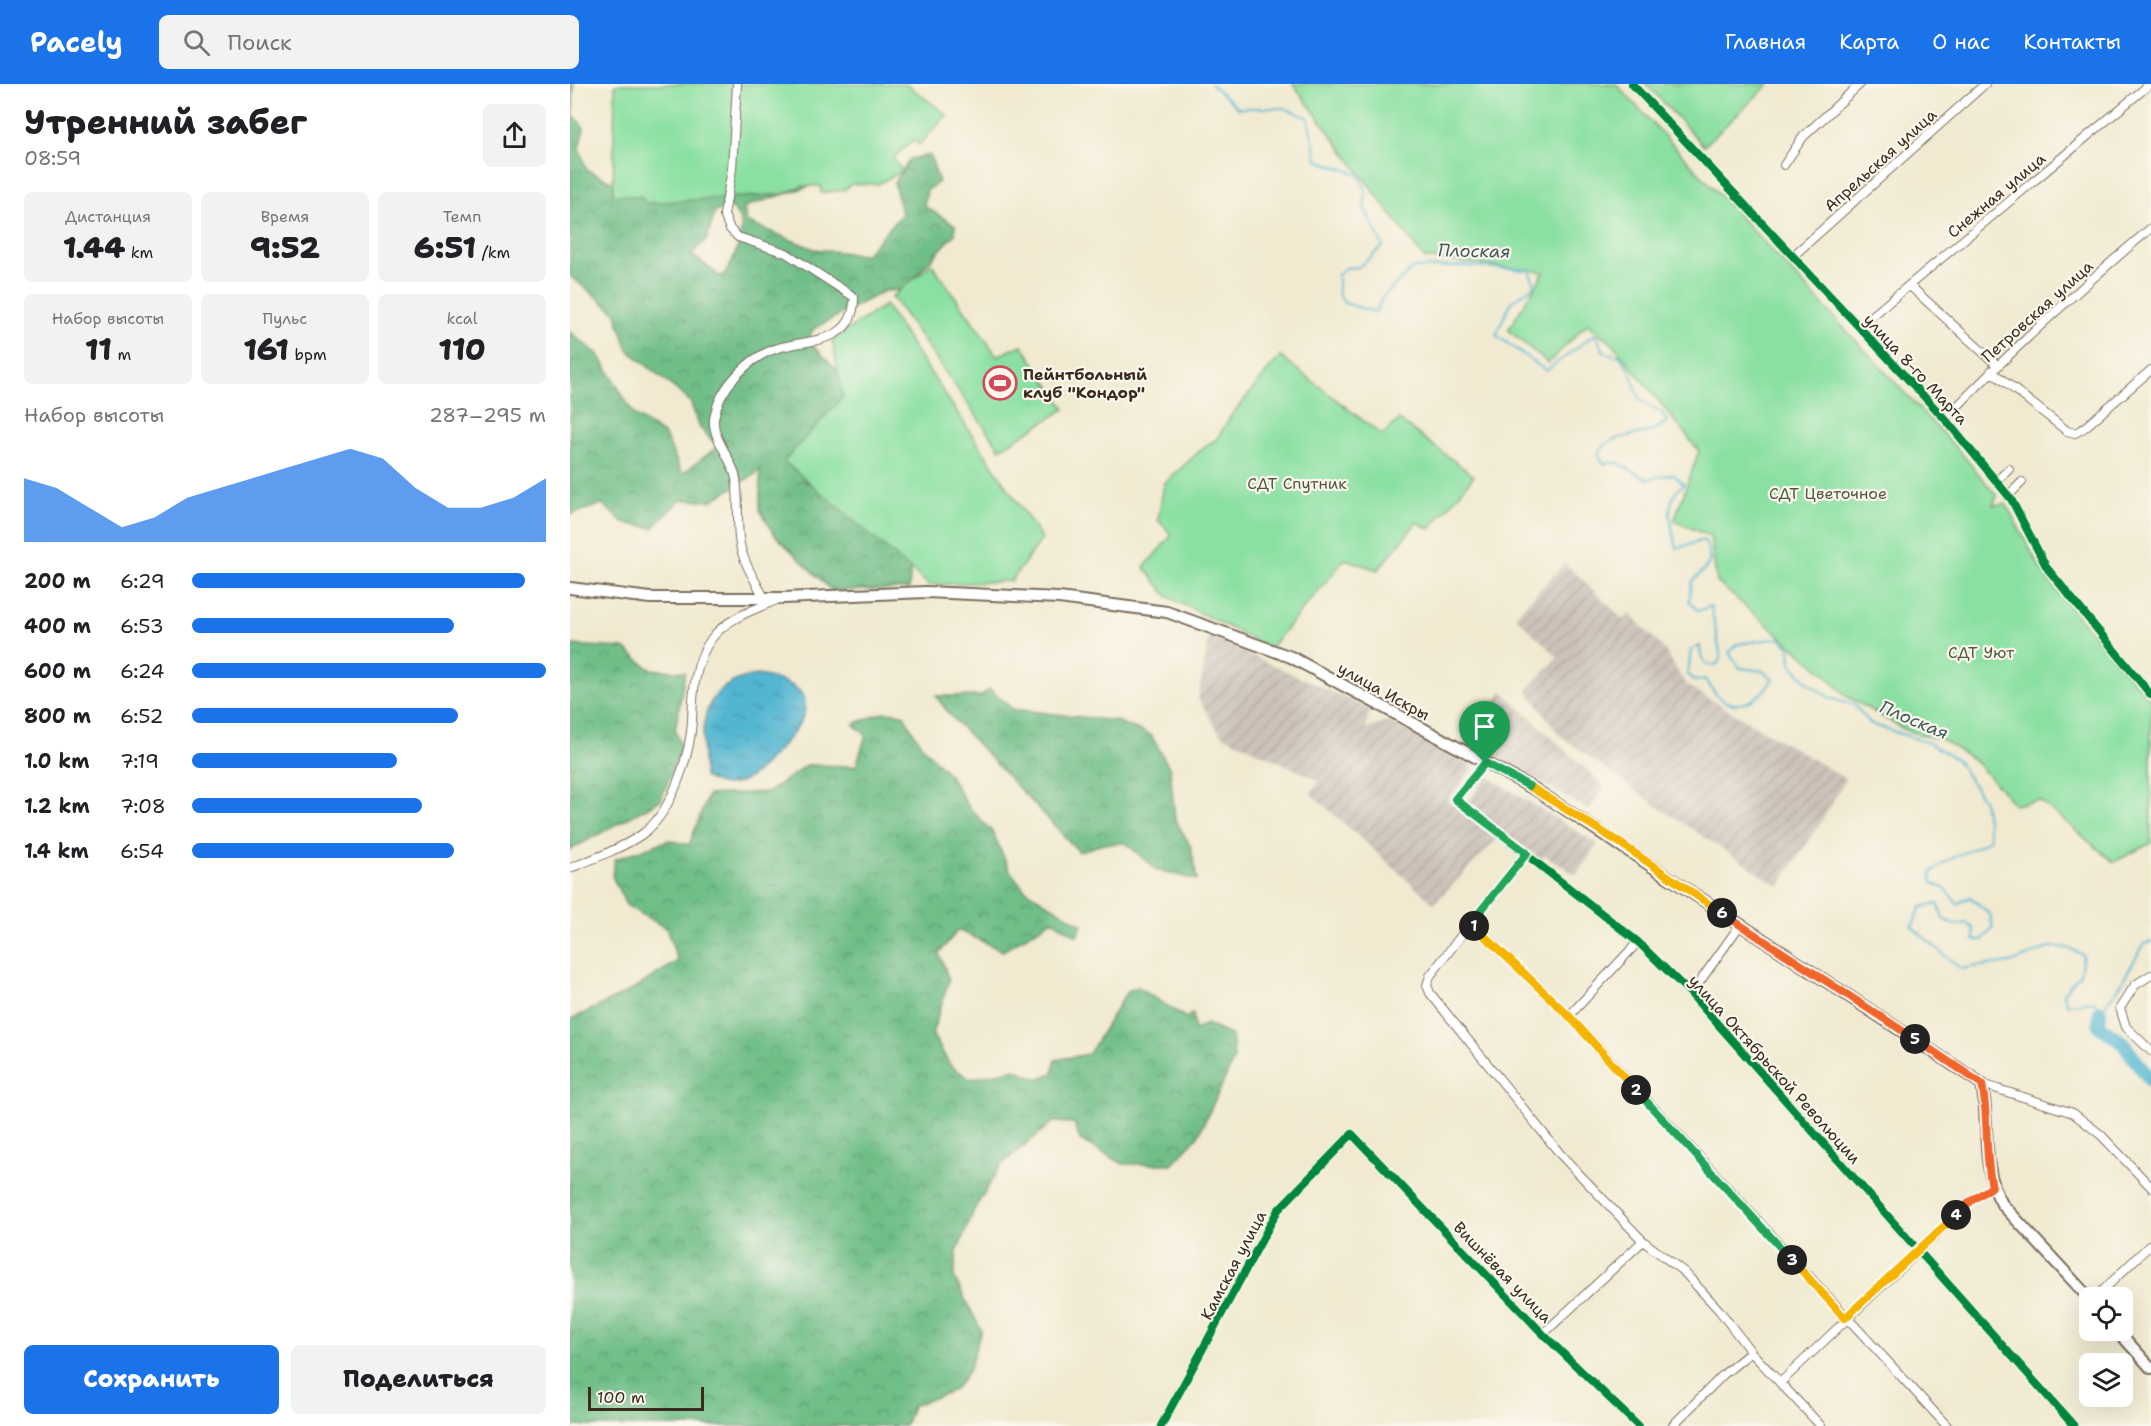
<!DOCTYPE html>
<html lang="ru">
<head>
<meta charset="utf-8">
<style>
	body { margin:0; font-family:"Shantell Sans",sans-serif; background:#f2f2f2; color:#202124; height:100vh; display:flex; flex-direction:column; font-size:22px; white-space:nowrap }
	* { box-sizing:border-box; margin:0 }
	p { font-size:20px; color:#757577 }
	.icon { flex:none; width:33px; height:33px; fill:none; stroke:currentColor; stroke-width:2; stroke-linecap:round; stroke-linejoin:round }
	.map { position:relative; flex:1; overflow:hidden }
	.sheet { display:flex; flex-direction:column; background:#fff; width:570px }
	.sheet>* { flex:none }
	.buttons { position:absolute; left:1509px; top:1203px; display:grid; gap:12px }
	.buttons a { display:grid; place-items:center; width:54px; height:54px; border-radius:9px; background:#fff; box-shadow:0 6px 24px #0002; font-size:30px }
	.scale { position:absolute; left:18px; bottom:15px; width:116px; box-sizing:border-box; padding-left:6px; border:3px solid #3b2a1e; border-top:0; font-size:16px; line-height:21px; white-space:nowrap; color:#3b2a1e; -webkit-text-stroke:4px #fbf7ec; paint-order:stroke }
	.pin { position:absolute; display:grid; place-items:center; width:51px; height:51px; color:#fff; margin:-62px -26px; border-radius:50% 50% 50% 0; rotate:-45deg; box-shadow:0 0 6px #0007 }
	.pin .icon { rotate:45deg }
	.km { position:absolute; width:30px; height:30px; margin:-15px; border-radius:50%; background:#222; color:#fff; font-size:16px; line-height:30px; text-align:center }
	.round { display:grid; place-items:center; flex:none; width:63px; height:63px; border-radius:9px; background:#f2f2f2 }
	.overview { display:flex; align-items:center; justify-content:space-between; height:102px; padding:0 24px }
	h1 { font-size:33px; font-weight:800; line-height:45px }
	.stats { display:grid; grid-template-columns:repeat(3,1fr); gap:9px; height:102px; padding:6px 24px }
	.stats div { display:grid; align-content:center; border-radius:9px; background:#f2f2f2; text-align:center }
	.stats b { font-size:30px; font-weight:800 }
	.stats small { font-size:16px; font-weight:400 }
	.stats p { font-size:16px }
	.chart { height:168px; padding:12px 24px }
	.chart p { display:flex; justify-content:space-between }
	.chart svg { width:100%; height:108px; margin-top:6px; fill:#1a73e8; opacity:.7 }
	.cta { display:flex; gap:12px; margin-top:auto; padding:12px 24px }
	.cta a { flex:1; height:69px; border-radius:9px; background:#1a73e8; color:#fff; font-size:24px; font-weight:800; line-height:69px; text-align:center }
	.cta a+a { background:#f2f2f2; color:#202124 }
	ul { padding:0 24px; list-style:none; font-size:20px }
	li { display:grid; grid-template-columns:96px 72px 1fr; align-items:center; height:45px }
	li i { height:15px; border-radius:8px; background:#1a73e8 }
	header { display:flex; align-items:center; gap:36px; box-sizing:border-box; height:84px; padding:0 30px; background:#1a73e8; color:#fff }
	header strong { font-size:28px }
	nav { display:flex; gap:33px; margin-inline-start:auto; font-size:21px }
	.search { width:420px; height:54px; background:#f2f2f2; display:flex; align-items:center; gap:15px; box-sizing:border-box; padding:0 21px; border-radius:9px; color:#757577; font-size:22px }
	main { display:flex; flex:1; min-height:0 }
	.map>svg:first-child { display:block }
	.industrial { fill:url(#industrial-furrows) }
	.forest { fill:url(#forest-crowns); stroke:#557453; stroke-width:1.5; fill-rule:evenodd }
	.garden { fill:#8ae0a2; stroke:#628560; stroke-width:1.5 }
	.water { fill:url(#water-ripples); stroke:#467078; stroke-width:1.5 }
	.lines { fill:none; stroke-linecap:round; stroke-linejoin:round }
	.stream { stroke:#52b6d1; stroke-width:2 }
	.river { stroke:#52b6d1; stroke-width:14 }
	.minor-casing { stroke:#7b6d5d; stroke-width:10 }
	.secondary-casing { stroke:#7b6d5d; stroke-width:14 }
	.minor { stroke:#fff; stroke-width:8 }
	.secondary { stroke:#fff; stroke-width:10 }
	.cycleway-casing { stroke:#fbf7ec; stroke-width:11 }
	.cycleway { stroke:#00873e; stroke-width:8 }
	.split-1-casing { stroke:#fff; stroke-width:12 }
	.split-2-casing { stroke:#fff; stroke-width:12 }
	.split-3-casing { stroke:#fff; stroke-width:12 }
	.split-4-casing { stroke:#fff; stroke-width:12 }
	.split-5-casing { stroke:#fff; stroke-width:12 }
	.split-6-casing { stroke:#fff; stroke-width:12 }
	.split-7-casing { stroke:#fff; stroke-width:12 }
	.split-8-casing { stroke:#fff; stroke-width:12 }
	.split-1 { stroke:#22a559; stroke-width:8 }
	.split-2 { stroke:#f5b400; stroke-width:8 }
	.split-3 { stroke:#22a559; stroke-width:8 }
	.split-4 { stroke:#f5b400; stroke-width:8 }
	.split-5 { stroke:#f0652b; stroke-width:8 }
	.split-6 { stroke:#f0652b; stroke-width:8 }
	.split-7 { stroke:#f5b400; stroke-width:8 }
	.split-8 { stroke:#22a559; stroke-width:8 }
	.labels { text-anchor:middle; stroke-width:4.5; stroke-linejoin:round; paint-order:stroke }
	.street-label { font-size:16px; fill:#3b2a1e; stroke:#fbf7ec }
	.poi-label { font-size:16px; font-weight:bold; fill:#3b2a1e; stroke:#fbf7ec; text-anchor:start }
	.park-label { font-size:16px; fill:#4f583f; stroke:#fbf7ec }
	.water-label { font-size:18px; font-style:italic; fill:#435b5d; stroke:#fbf7ec }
</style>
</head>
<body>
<header>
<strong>Pacely</strong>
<div class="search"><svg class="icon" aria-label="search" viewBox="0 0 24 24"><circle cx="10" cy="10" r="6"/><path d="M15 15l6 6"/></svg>Поиск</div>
<nav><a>Главная</a><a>Карта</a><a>О нас</a><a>Контакты</a></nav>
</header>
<main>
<section class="sheet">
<div class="overview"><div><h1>Утренний забег</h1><p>08:59</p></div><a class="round"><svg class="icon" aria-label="share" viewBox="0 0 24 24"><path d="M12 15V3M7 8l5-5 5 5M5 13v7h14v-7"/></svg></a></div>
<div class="stats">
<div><p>Дистанция</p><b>1.44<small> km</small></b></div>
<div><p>Время</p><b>9:52</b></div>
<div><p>Темп</p><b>6:51<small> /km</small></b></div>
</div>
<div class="stats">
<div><p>Набор высоты</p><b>11<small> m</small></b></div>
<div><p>Пульс</p><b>161<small> bpm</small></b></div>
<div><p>kcal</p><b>110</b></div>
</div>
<div class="chart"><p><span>Набор высоты</span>287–295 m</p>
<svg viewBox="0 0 160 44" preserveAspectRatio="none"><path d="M0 44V18L10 22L20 30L30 38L40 34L50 26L60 22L70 18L80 14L90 10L100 6L110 10L120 22L130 30L140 30L150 26L160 18V44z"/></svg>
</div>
<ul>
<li><b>200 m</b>6:29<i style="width:94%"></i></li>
<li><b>400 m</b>6:53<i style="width:74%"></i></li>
<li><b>600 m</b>6:24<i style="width:100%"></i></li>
<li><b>800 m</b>6:52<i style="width:75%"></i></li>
<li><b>1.0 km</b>7:19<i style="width:58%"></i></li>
<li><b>1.2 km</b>7:08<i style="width:65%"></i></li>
<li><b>1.4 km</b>6:54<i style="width:74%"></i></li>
</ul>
<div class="cta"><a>Сохранить</a><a>Поделиться</a></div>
</section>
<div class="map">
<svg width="1581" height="1342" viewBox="0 0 1581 1342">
	<defs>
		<pattern id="industrial-furrows" width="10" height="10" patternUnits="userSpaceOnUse" patternTransform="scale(1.5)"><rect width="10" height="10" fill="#ccc2b9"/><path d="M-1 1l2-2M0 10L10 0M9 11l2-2" fill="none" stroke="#b0a79f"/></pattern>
		<pattern id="forest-crowns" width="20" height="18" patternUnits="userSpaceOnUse" patternTransform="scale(1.5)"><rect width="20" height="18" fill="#6fbe88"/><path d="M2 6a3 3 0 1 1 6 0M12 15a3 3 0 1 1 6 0" fill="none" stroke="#5c9b6f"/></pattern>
		<pattern id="water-ripples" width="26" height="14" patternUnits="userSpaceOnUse" patternTransform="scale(1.5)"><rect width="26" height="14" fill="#52b6d1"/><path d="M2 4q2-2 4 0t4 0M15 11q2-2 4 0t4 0" fill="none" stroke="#4594a9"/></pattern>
	</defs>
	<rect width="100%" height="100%" fill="#fbf7ec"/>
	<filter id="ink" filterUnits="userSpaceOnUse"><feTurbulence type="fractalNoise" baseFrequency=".0167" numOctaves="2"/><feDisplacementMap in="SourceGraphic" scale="12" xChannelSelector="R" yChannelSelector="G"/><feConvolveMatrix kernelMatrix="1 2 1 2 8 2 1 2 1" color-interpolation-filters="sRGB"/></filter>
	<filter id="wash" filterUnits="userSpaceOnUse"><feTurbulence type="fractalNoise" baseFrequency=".008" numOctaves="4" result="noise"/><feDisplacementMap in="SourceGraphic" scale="24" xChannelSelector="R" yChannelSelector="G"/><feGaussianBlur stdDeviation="1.35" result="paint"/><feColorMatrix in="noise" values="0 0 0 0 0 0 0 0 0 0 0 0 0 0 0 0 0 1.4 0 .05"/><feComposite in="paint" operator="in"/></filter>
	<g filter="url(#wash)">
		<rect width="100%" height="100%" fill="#f1ead1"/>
		<path class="industrial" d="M995 479 1054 536 1060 530 1094 565 1116 601 1276 695 1251 738 1209 802 1091 725 989 651 957 606 988 573 945 532Z
			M639 552 800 625 796 645 819 637 900 681 902 684 877 716 928 754 864 820 740 709 750 697 650 650 628 614Z
			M932 607 1035 703 1019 726 898 658Z
			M917 692 1028 760 1006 791 975 771 971 775 896 721Z"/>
		<path class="forest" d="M0 0H4L3 30 14 44 9 64 17 86 43 98 73 81H189L237 103 174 123 176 138 244 165 295 171 332 130 324 99 340 75 360 71 369 98 357 106 354 122 385 141V150L333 206 314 207 243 245 238 256 286 306 229 382 235 398 275 408 342 466 339 505 262 507 205 451 190 426V387L141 417 110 416 83 444 54 439 32 420 0 431V248L29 271 64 331 95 351 112 390 148 362 130 344 120 317 58 266 45 228 0 192ZM161 122C164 127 170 134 171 139 173 153 162 184 151 193L121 170 137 155 145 128Z
			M0 561 54 564 80 585 115 588 105 647 111 663 91 716 0 766Z
			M420 605 442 625 546 637 581 651 600 685 605 735 621 763 627 796 587 786 556 759 533 760 509 768 379 630 366 612H411Z
			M315 628 333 630 351 661 380 692 398 722 423 749 440 787 454 805 512 841 507 852 482 836 433 867 388 846 369 869 379 896 362 950 380 981 400 995 445 985 467 995 483 989 485 976 519 970 557 907 568 903 616 934 623 929 624 947 636 940 662 952 664 975 628 1052 602 1080H553L510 1056 504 1039 483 1038 431 1081 405 1124 387 1168 384 1193 411 1246 399 1286 385 1306 342 1322 335 1342H0V936L62 906 108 877 96 844 56 821 42 792 45 775 99 756 119 761 138 711 198 708 237 681 286 682 296 651 283 640Z"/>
		<path class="garden" d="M45 0H336L377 31 349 61 344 56 323 74 332 87 308 100H281L274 106 251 109V102H232L213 110 75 119 71 112 43 111Z
			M723 0H1046L1391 369 1427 412 1423 421 1436 420 1470 484 1491 513 1581 617V759L1544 778 1469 716 1445 721 1404 676 1373 656 1337 647 1276 612 1254 589 1147 498 1140 452 1104 437 1129 367 1042 259 1017 240 978 279 938 246 974 188 854 174Z
			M1076 0H1199L1134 62Z
			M362 180 427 272 452 261 495 325 430 365 322 213Z
			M315 221 472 455 441 497 359 501 214 377 273 313 262 256Z
			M710 272 812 351 829 336 904 392 860 445 847 438 808 486 775 475 700 564 598 513 574 483 602 451 588 436 594 400 635 362 647 355 660 333Z"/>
		<path class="water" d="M187 591C242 600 250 621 212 662 196 678 181 701 156 701 149 701 140 696 134 693 131 645 127 600 187 591Z"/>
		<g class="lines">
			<path class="stream" d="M641 0 668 24H714L738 34 747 76 788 90 796 106 794 123 813 162 789 183 775 184 768 191V209L774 219 805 228 813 213 843 184 891 182 959 186 965 201 941 218 926 251 976 287 1025 250 1035 269 1050 272 1060 287 1070 316 1091 328 1097 337C1078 358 1043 343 1028 370L1034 380 1046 378 1077 395 1103 390 1114 400C1092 417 1101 441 1107 464L1134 456C1145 479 1139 482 1122 497L1119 517 1128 527 1141 522 1151 574 1146 581H1137L1131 572 1130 562 1121 566 1118 590 1125 597 1136 595C1154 632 1183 625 1203 595L1193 587 1170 584 1159 569 1167 560 1210 554 1220 563 1221 580 1239 600 1260 614 1284 621 1301 640 1359 659 1387 676 1414 717 1420 755C1401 769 1377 772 1361 789L1362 799 1376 805 1387 820 1400 813 1420 830 1423 844 1412 856H1404V845L1397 839 1386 841 1373 835 1368 820 1351 823 1342 843 1391 885C1407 881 1418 881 1433 880 1464 876 1480 850 1513 871L1510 890 1493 909 1497 921 1524 917 1530 927 1549 903 1574 860 1581 858"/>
			<path class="river" d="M1530 927 1529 942 1552 958 1581 997"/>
		</g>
	</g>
	<g filter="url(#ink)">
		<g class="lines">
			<g class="minor-casing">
				<path id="minor" d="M167 0 162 85 154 131 160 145 168 153 216 169 284 213C285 262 237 254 205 265 178 274 148 305 144 335 142 355 163 375 166 395 169 415 167 434 169 454 171 475 184 495 194 513
					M1062 0 1375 335 1441 415 1477 484 1581 611
					M1214 81 1233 53 1290 0
					M1223 172 1415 0
					M1339 201 1427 281
					M1289 243 1580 0
					M1421 287 1497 347 1505 349 1514 344 1581 286
					M1375 335C1440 267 1509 205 1581 144
					M1426 398 1439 385
					M1438 412 1452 398
					M915 679 885 715 1068 858 1121 910 1504 1342
					M957 769 901 839 999 932 1377 1342
					M0 784C23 775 50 765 71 751 101 731 120 672 122 637 123 610 124 577 142 554 157 534 186 525 209 515
					M901 839 860 892 857 901 860 909 991 1071 1073 1157 1114 1188 1149 1226 1181 1268 1251 1342
					M1581 891 1565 901 1550 924 1556 943 1581 967
					M1121 910 1170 841
					M999 932 1068 858
					M1412 1000 1503 1029 1531 1051 1581 1103
					M1525 1214 1581 1160
					M973 1250 1073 1157
					M1210 1299 1401 1117 1422 1103
					M591 1342 708 1126 782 1050 973 1250 1068 1342
					M1102 1342 1154 1290 1181 1268"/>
			</g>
			<g class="secondary-casing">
				<path id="secondary" d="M0 504 80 514H213L356 508 489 514 597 528 721 573 966 706 1412 1000C1420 1041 1410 1082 1432 1120L1520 1215
					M1547 1246 1581 1284"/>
			</g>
			<use href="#minor" class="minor"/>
			<use href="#secondary" class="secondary"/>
			<g class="cycleway-casing">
				<path id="cycleway" d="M1062 0 1375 335 1441 415 1477 484 1581 611
					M915 679 885 715 1068 858 1121 910 1504 1342
					M591 1342 708 1126 782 1050 973 1250 1068 1342"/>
			</g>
			<use href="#cycleway" class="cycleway"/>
		</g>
	</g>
	<g class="lines" filter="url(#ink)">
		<g class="split-1-casing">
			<path id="split-1" d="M904 842 901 839 957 769 885 715 915 679"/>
		</g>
		<g class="split-2-casing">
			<path id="split-2" d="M904 842 999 932 1066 1006"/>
		</g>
		<g class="split-3-casing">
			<path id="split-3" d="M1066 1006 1222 1176"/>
		</g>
		<g class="split-4-casing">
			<path id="split-4" d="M1222 1176 1275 1234 1386 1131"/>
		</g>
		<g class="split-5-casing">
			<path id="split-5" d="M1345 955 1412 1000C1419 1034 1414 1068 1422 1103L1401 1117 1386 1131"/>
		</g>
		<g class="split-6-casing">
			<path id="split-6" d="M1152 829 1345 955"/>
		</g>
		<g class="split-7-casing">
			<path id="split-7" d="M959 702 1047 757 1152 829"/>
		</g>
		<g class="split-8-casing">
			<path id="split-8" d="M915 679 959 702"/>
		</g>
		<use href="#split-1" class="split-1"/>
		<use href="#split-2" class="split-2"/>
		<use href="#split-3" class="split-3"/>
		<use href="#split-4" class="split-4"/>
		<use href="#split-5" class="split-5"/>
		<use href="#split-6" class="split-6"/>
		<use href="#split-7" class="split-7"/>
		<use href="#split-8" class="split-8"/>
	</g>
	<defs>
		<g id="stadium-ring" transform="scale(1.725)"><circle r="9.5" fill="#fbf7ec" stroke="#d1495b" stroke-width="1.5"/><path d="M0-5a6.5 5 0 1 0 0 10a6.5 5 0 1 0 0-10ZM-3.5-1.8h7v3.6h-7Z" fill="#d1495b"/></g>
	</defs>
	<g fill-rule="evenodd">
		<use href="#stadium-ring" x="430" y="299"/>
	</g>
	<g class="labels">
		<g class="street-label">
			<text transform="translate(1310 76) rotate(-42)" y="6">Апрельская улица</text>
			<text transform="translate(1426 111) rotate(-40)" y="6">Снежная улица</text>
			<text transform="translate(1467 227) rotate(-42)" y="6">Петровская улица</text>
			<text transform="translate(1346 285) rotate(47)" y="6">улица 8-го Марта</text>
			<text transform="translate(814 607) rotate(29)" y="6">улица Искры</text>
			<text transform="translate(1205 985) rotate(48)" y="6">улица Октябрьской Революции</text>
			<text transform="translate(663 1181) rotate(-62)" y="6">Камская улица</text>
			<text transform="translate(933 1188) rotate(46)" y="6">Вишнёвая улица</text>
		</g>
		<g class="poi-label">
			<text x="453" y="296">Пейнтбольный<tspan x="453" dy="18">клуб "Кондор"</tspan></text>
		</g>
		<g class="park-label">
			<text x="727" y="405">СДТ Спутник</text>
			<text x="1258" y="415">СДТ Цветочное</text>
			<text x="1411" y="574">СДТ Уют</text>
		</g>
		<g class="water-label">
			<text transform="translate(904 167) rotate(1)" y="6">Плоская</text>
			<text transform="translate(1344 636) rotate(23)" y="6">Плоская</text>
		</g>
	</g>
</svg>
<div class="buttons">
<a><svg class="icon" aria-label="locate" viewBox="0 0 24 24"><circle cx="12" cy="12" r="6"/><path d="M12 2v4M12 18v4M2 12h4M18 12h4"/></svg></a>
<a><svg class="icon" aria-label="layers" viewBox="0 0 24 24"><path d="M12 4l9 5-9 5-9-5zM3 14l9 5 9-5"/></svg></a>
</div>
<div class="scale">100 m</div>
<div class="pin" style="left:915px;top:679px;background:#1e9e55"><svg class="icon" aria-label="arrive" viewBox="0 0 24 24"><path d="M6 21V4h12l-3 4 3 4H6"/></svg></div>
<b class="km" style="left:904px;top:842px">1</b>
<b class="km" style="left:1066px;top:1006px">2</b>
<b class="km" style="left:1222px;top:1176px">3</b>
<b class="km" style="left:1386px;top:1131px">4</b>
<b class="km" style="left:1345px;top:955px">5</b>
<b class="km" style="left:1152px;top:829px">6</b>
</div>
</main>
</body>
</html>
